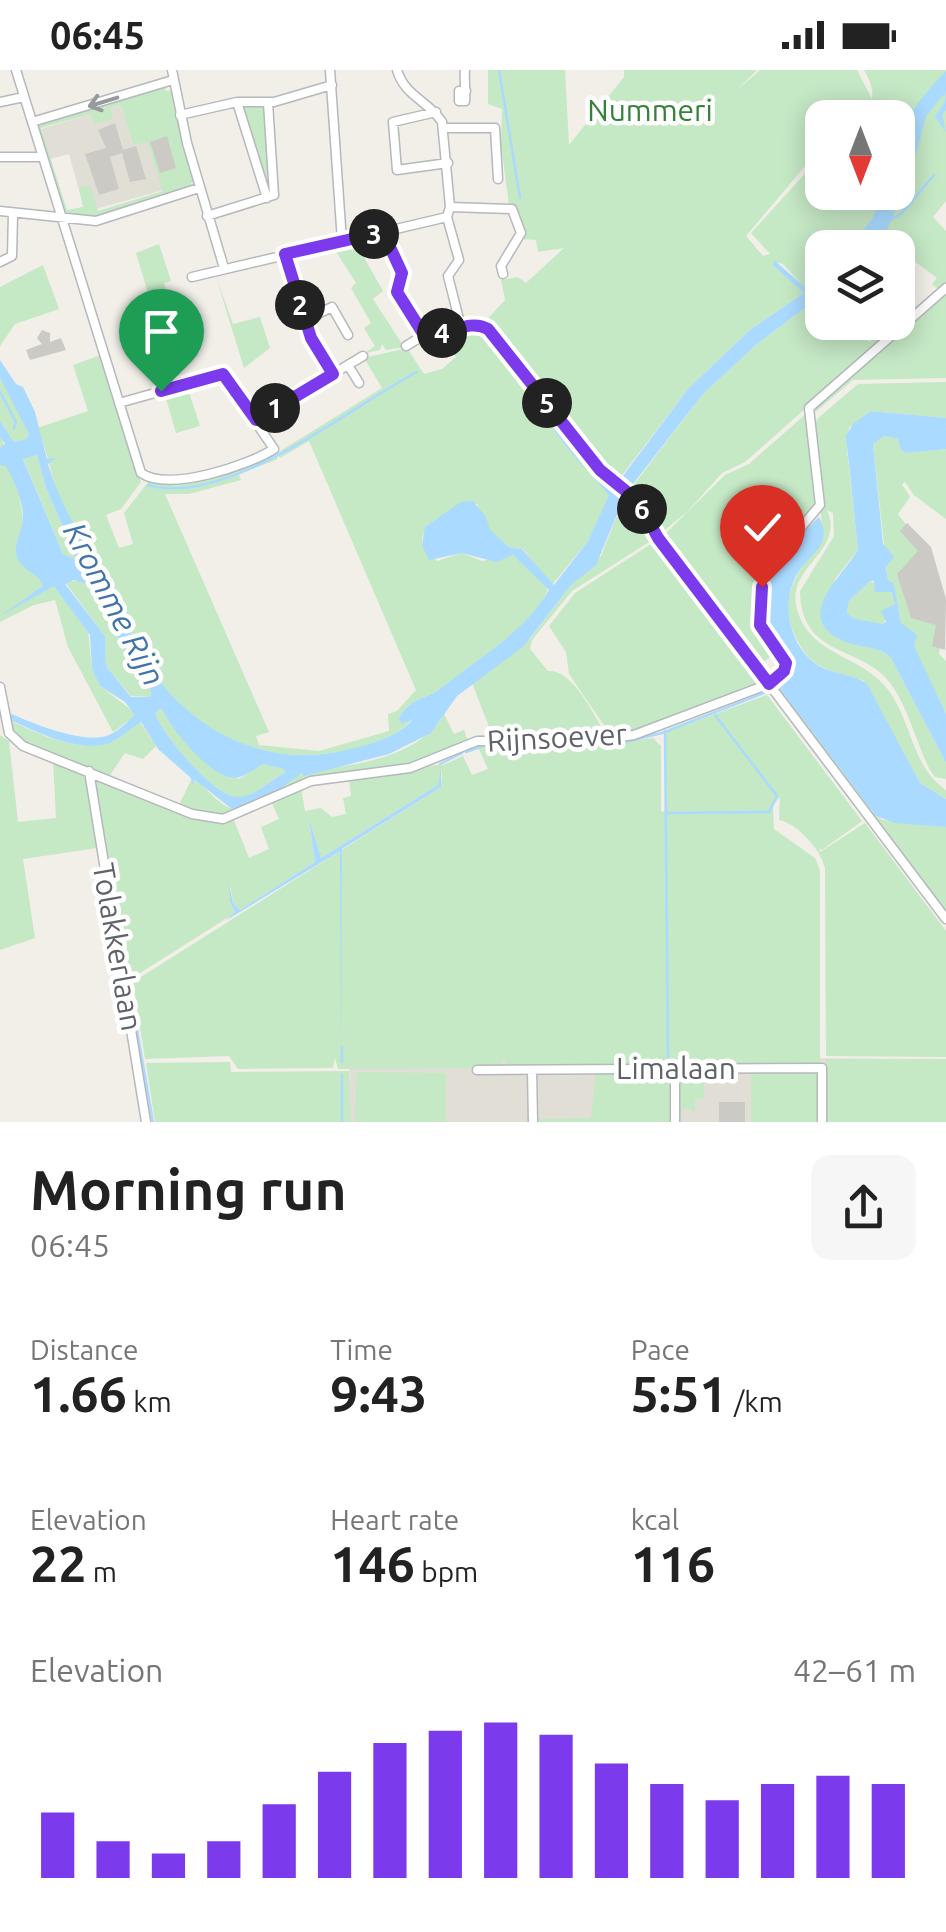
<!DOCTYPE html>
<html lang="en">
<head>
<meta charset="utf-8">
<style>
	body { margin:0; font-family:Ubuntu,sans-serif; background:#f6f6f6; color:#222; height:100vh; display:flex; flex-direction:column; font-size:38px; white-space:nowrap }
	* { box-sizing:border-box; margin:0 }
	p { font-size:32px; color:#767676 }
	.icon { flex:none; width:55px; height:55px; fill:none; stroke:currentColor; stroke-width:2; stroke-linecap:round; stroke-linejoin:round }
	.map { position:relative; height:1052px; overflow:hidden }
	.sheet { display:flex; flex-direction:column; background:#fff; flex:1 }
	.sheet>* { flex:none }
	.needle { width:65px; rotate:180deg }
	.tools { position:absolute; left:805px; top:30px; display:grid; gap:20px }
	.tools a { display:grid; place-items:center; width:110px; height:110px; border-radius:20px; background:#fff; box-shadow:0 5px 25px #0003; font-size:50px }
	.pin { position:absolute; display:grid; place-items:center; width:85px; height:85px; color:#fff; margin:-102px -42px; border-radius:50% 50% 50% 0; rotate:-45deg; box-shadow:0 0 10px #0007 }
	.pin .icon { rotate:45deg }
	.km { position:absolute; width:50px; height:50px; margin:-25px; border-radius:50%; background:#222; color:#fff; font-size:28px; line-height:50px; text-align:center }
	.round { display:grid; place-items:center; flex:none; width:105px; height:105px; border-radius:20px; background:#f6f6f6 }
	.overview { display:flex; align-items:center; justify-content:space-between; height:170px; padding:0 30px }
	h1 { font-size:55px; font-weight:700; line-height:75px }
	.metrics { display:grid; grid-template-columns:repeat(3,1fr); gap:15px; height:170px; padding:10px 30px }
	.metrics div { display:grid; align-content:center }
	.metrics b { font-size:50px; font-weight:700 }
	.metrics small { font-size:28px; font-weight:400 }
	.metrics p { font-size:28px }
	.chart { height:280px; padding:20px 30px }
	.chart p { display:flex; justify-content:space-between }
	.chart svg { width:100%; height:180px; margin-top:10px; stroke:#7c3aed; stroke-width:6 }
	.status { display:flex; justify-content:space-between; align-items:center; height:70px; padding:0 50px; background:#fff; direction:ltr }
	.status svg { height:28px; fill:currentColor }
	.map>svg:first-child { display:block }
	.education { fill:#e1ded6 }
	.green { fill:#c5e8c5; fill-rule:evenodd }
	.water { fill:#aadaff; fill-rule:evenodd }
	.lines { fill:none; stroke-linecap:round; stroke-linejoin:round }
	.stream { stroke:#aadaff; stroke-width:2.5 }
	.building { fill:#cccac5 }
	.minor-casing { stroke:#b5b8bc; stroke-width:11 }
	.minor { stroke:#fff; stroke-width:8 }
	.oneway { stroke:#979a9d }
	.route-casing { stroke:#fff; stroke-width:20 }
	.route { stroke:#7c3aed; stroke-width:12 }
	.labels { text-anchor:middle; stroke-width:9; stroke-linejoin:round; paint-order:stroke }
	.park-label { font-size:30px; fill:#348238; stroke:#fff }
	.street-label { font-size:30px; fill:#5f6368; stroke:#fff }
	.water-label { font-size:32px; font-style:italic; fill:#4174aa; stroke:#fff }
</style>
</head>
<body>
<div class="status"><b>06:45</b><svg viewBox="0 0 49 12"><path d="M0 12V9h3v3zM5 12V6h3v6zM10 12V3h3v9zM15 12V0h3v12zM26 1h20v11H26zM47 4h2v5h-2z"/></svg></div>
<div class="map">
<svg width="946" height="1052" viewBox="0 0 946 1052">
	<rect width="100%" height="100%" fill="#f1efe8"/>
	<path class="education" d="M121 35 133 75 147 71 157 102 189 113 85 142 69 84 50 89 41 59Z
		M349 986 946 989V1052H350Z"/>
	<path class="green" d="M488 0H565L569 75 624 7V0H757L736 21 760 0H857L872 29 850 47 822 48V76L746 166 763 186 770 184 751 163 822 85V122H898V48L858 47C876 31 876 21 864 0H946V131L933 147 946 161V215L939 220 932 214 937 208 901 181 898 185V178L879 177 882 171 866 159 852 177 822 178V207L807 220 783 194 773 192 804 223 750 260 688 319 617 412 603 401 483 254 505 230 501 210 518 207 526 213 564 178 538 182 536 170 522 169 516 138 509 135 501 75 502 39 488 34Z
		M165 16 166 21 172 20 195 112 191 113 192 118 93 148 64 147 35 54ZM121 35 133 75 147 72 163 121 98 141 90 115 79 118 83 137 67 140 41 58 91 44 95 54 113 49 110 38Z
		M244 33 265 36 273 122 268 124 241 37Z
		M159 174 171 211 164 213 181 269 157 277 147 243 153 240 136 183Z
		M357 175 383 221 373 229 404 277 386 280 382 274 380 280 365 283 375 276 364 258 371 253 351 218 356 213 335 180 350 176 353 183 352 176Z
		M43 195 59 239 15 254 0 276V217Z
		M216 207 233 254 260 247 270 278 244 298Z
		M946 221V308L853 310 813 344 812 339Z
		M822 225V252L855 253 869 272 891 253 904 251 745 392 722 403 688 441 659 465 629 421 703 324 757 274Z
		M479 256 487 259 481 263 484 268 568 379 610 424 588 471 552 515 523 479 509 477 490 461 477 434C455 441 420 448 422 475L437 491 462 483 482 491 513 485 548 516C544 550 465 606 435 622 420 630 406 632 399 649H412C394 672 351 681 322 684 253 692 188 656 151 600 134 574 125 545 110 518 93 486 71 458 58 424 50 402 47 378 37 358L88 341 73 295 101 285 141 412 121 439 106 445 119 478 133 474 124 443 149 411 181 413 273 383 278 389 239 404 241 410 189 424H165L269 662 256 666 259 675 319 681 389 661 388 644 397 641 416 620 309 371 280 388 277 383 382 318 364 288 407 278 424 304 442 299 456 287 443 266Z
		M216 307H223L225 310 217 308 173 322 188 319 200 356 176 363 165 325 126 335Z
		M0 308 15 331 29 364 26 369 14 372 0 351Z
		M946 312V348L871 341 849 358 847 380 858 480 835 509 829 559C848 575 874 572 891 588L946 693V709L935 707 930 700C916 673 909 639 891 614 862 574 801 589 800 521L834 466 833 443 827 440C845 481 789 495 796 535 806 584 857 584 884 615 912 646 910 696 946 720V729L920 713 864 611C850 605 834 604 820 596 809 590 800 577 795 566 776 527 800 498 823 468L814 362 817 349 858 314Z
		M807 343 819 431C795 464 743 510 759 556 763 567 775 578 782 588L780 600 770 587 758 596 662 467 725 405 749 394Z
		M0 364 18 418 30 492 56 518 88 561 92 599 100 616 134 642 135 646 113 662 68 577 55 530 34 535 0 552Z
		M884 366 898 369 906 383 946 379V449L914 425 905 412 902 414 910 427 898 444 921 474 945 553 939 584 946 591V644L901 553 894 515 888 511 873 374Z
		M37 385 46 418 78 491 63 484 23 388Z
		M626 423 657 467 572 521 532 570 530 579 548 601C573 599 595 646 606 666L493 667 472 613 530 569 571 515 601 486Z
		M657 470 764 611 635 662 612 667 569 604 566 582 549 556 575 523Z
		M84 510 97 517 125 582 150 619 151 627 131 626 106 596 105 566 65 512Z
		M870 511 892 521 896 534 882 555 855 549 847 543 849 531Z
		M789 604 781 615 876 746 883 750 946 757V844L773 615Z
		M767 625 862 751 822 780 819 779 820 782 865 753 946 861V987L826 986 825 798C821 780 797 753 779 750L780 727 773 735 774 759 815 788 820 801V995L507 998 505 990H501V998L338 999 335 988 333 998 238 999 229 986 145 989 133 912 441 717 442 700 438 715 321 788 309 748 315 792 240 840 233 833 230 814V831L235 843 129 910 93 706 201 750 233 748 249 788 269 779 261 757 279 749 271 731 301 717 305 741 321 738 332 747 346 744 343 728 351 726 349 708C368 707 435 693 443 695L463 686 472 705 488 699 478 677 596 676 653 668 661 676V741L665 742 666 662Z
		M162 639C170 657 218 715 241 708 247 705 255 697 262 694L284 699 285 703C270 709 255 729 237 727 213 725 166 668 156 646L157 640Z
		M444 644 454 664 464 660 468 671 415 695 331 705 218 748 178 737 192 708 191 712 198 711C207 720 222 738 235 739 260 740 283 712 301 704 309 700 332 698 344 696 379 691 427 677 444 644Z
		M9 650C36 663 84 686 113 671 123 666 131 658 140 652L156 676 143 689 125 683 108 708C81 697 15 680 9 650Z
		M0 665 9 671 18 752 56 748 53 689 84 704 97 778 23 789 35 868 0 880Z
		M826 989H946V1052H824Z
		M230 992 231 1002 349 1001 351 1052H155L146 993Z
		M681 1001 704 1003V1029H695V1041L682 1038V1052H678V1004Z
		M755 1001H817L820 1052H751V1006Z
		M357 1002 446 1003V1052H355Z
		M596 1002H672L673 1052H535V1049L591 1048Z"/>
	<path class="water" d="M946 1V40L942 45 946 62 935 47 945 31V23L926 46 910 107 882 171 878 177H852L873 147 883 123 898 122C898 61 903 46 946 1Z
		M774 190 807 219 822 207V225L757 274 703 324 626 423 596 495 571 515 524 576 457 626 431 663 389 684 304 706 302 703 267 728 232 739 195 710 192 715 191 708 158 679 141 652C129 659 119 670 107 674 71 683 32 658 0 646V639C25 650 83 676 109 665 119 661 128 651 135 645L125 632 100 616 92 599 90 565 54 516 0 546 43 516C38 501 22 502 17 487 13 473 23 462 23 448 23 430 14 411 6 396L0 395V378L5 374 0 367V351L14 372 26 369 29 364 0 308V290L16 314 23 317 35 342 47 389 56 388 48 394C62 441 87 476 110 517 122 540 130 565 143 587 183 655 257 697 337 682 362 677 396 669 412 650L402 653 399 649C407 629 427 629 443 617 481 586 523 564 549 520L513 485 496 492 462 483 429 490 422 475 425 457 461 432 473 431 486 447 490 460 509 477 522 479 554 515 588 471 609 425 568 379 484 266 611 422 688 319 750 260 804 223 773 195ZM37 385 46 418 78 491 63 484 23 389ZM74 510 97 517 125 582 150 619 151 627H131L106 596 105 566 65 514ZM162 639C171 659 211 708 235 708 243 708 255 699 262 694L284 699 285 703C270 709 255 728 237 727 213 725 166 668 156 646L157 640Z
		M871 341 946 348V379L906 383 901 380 898 369 884 366 873 374 883 474 894 487 886 497 888 510 894 514 901 553 917 565 914 576 946 644V693L891 588C878 575 861 578 846 572 789 549 843 506 858 480L846 366 853 354ZM870 511H874L875 522H892L895 534 881 541 886 552 882 554 855 549 847 543 849 531Z
		M819 447C822 453 825 461 823 469 820 481 805 491 799 501 780 529 787 573 816 594 831 605 853 603 867 614L920 713 946 729V757L895 753 876 746 780 619 793 597C786 583 771 572 766 557 750 517 793 471 819 447Z
		M441 699V717L342 779 341 978 340 781 225 851 235 842 230 832 229 814 233 833 240 840 315 792 309 748 321 788 438 715Z"/>
	<g class="lines">
		<path class="stream" d="M499 0 520 128
			M890 150 902 143 934 105
			M0 322 16 352 14 358
			M148 415C227 438 348 338 417 302
			M665 661 668 988
			M466 682 483 676 613 675 662 663 766 622
			M440 694 462 683
			M667 743 769 742 777 726 715 645
			M129 914 153 1052
			M342 992V977
			M342 1052V1005"/>
	</g>
	<path class="building" d="M115 53 123 80 136 76 146 109 130 112 122 83 110 87 119 119 99 125 85 84 106 78 98 60Z
		M167 66 176 98 160 103 150 72Z
		M42 260 50 263V272L61 268 66 280 30 290 26 280 42 274 37 268Z
		M907 453 931 477 946 529 945 580 932 576 936 555 911 548 897 504 918 481 900 461Z
		M719 1032H745V1052H719Z"/>
	<g class="lines">
		<g class="minor-casing">
			<path id="minor" d="M16 0 141 403C169 422 247 396 274 379L223 304 119 333
				M172 0 187 73 224 198
				M330 0 342 171
				M397 0C405 27 428 30 442 52L450 137 447 147
				M465 0C464 10 466 21 465 31H459V21H466
				M0 32 24 27
				M237 32 267 128
				M436 42 393 52 397 100 448 93
				M180 45 237 32H274L332 15
				M32 52 173 10
				M444 58H495L498 109
				M0 87H43
				M450 137 512 139 521 163 501 196 503 204
				M0 141 96 151 199 118
				M207 146 274 125 268 33
				M383 162 401 203 397 222 424 265C434 269 455 262 460 253L448 206 459 190 447 147
				M285 184 311 268 333 304
				M0 192 12 186 13 143
				M192 207 447 147
				M304 251 332 237 348 265
				M460 256 481 255 489 259 600 400 638 431 659 468 946 849
				M406 276 424 265
				M348 295 359 313
				M256 350 363 286
				M0 617 9 663
				M9 663 23 676 192 744 223 749 311 711 410 698 477 671 600 670 634 665 769 614 784 601 786 593 761 555 762 517 770 494 820 435 809 338 946 218
				M89 701 146 1052
				M675 999V1052
				M477 1000 822 998V1052
				M532 1000 533 1052"/>
		</g>
		<use href="#minor" class="minor"/>
	</g>
	<defs><path id="oneway-shaft" d="M-6 0H5M1.5-3L5.5 0L1.5 3" fill="none" stroke-width="1.6" stroke-linecap="round" stroke-linejoin="round" transform="scale(2.5)"/></defs>
	<use class="oneway" href="#oneway-shaft" transform="translate(103 32) rotate(163)"/>
	<g class="lines">
		<g class="route-casing">
			<path id="route" d="M161 321 223 304 256 350 333 304 311 268 285 184 383 162 402 203 397 222 424 265C446 269 467 247 488 259L600 400 638 431 658 468 769 614 784 601 786 593 760 555 762 517"/>
		</g>
		<use href="#route" class="route"/>
	</g>
	<g class="labels">
		<g class="park-label">
			<text x="650" y="51">Nummeri</text>
		</g>
		<g class="street-label">
			<text transform="translate(557 668) rotate(-3)" y="10">Rijnsoever</text>
			<text transform="translate(117 877) rotate(80)" y="10">Tolakkerlaan</text>
			<text x="676" y="1009">Limalaan</text>
		</g>
		<g class="water-label">
			<text transform="translate(114 534) rotate(62)" y="11">Kromme Rijn</text>
		</g>
	</g>
</svg>
<div class="tools">
<a><svg class="needle" viewBox="-14 -14 28 28"><path d="M0-13l5 13h-10z" fill="#e53935"/><path d="M0 13l5-13h-10z" fill="#767676"/></svg></a>
<a><svg class="icon" aria-label="layers" viewBox="0 0 24 24"><path d="M12 4l9 5-9 5-9-5zM3 14l9 5 9-5"/></svg></a>
</div>
<div class="pin" style="left:161px;top:321px;background:#1e9e55"><svg class="icon" aria-label="arrive" viewBox="0 0 24 24"><path d="M6 21V4h12l-3 4 3 4H6"/></svg></div>
<div class="pin" style="left:762px;top:517px;background:#d93025"><svg class="icon" aria-label="check" viewBox="0 0 24 24"><path d="M5 12l5 5 9-10"/></svg></div>
<b class="km" style="left:275px;top:338px">1</b>
<b class="km" style="left:300px;top:235px">2</b>
<b class="km" style="left:374px;top:164px">3</b>
<b class="km" style="left:442px;top:263px">4</b>
<b class="km" style="left:547px;top:333px">5</b>
<b class="km" style="left:642px;top:439px">6</b>
</div>
<section class="sheet">
<div class="overview"><div><h1>Morning run</h1><p>06:45</p></div><a class="round"><svg class="icon" aria-label="share" viewBox="0 0 24 24"><path d="M12 15V3M7 8l5-5 5 5M5 13v7h14v-7"/></svg></a></div>
<div class="metrics">
<div><p>Distance</p><b>1.66<small> km</small></b></div>
<div><p>Time</p><b>9:43</b></div>
<div><p>Pace</p><b>5:51<small> /km</small></b></div>
</div>
<div class="metrics">
<div><p>Elevation</p><b>22<small> m</small></b></div>
<div><p>Heart rate</p><b>146<small> bpm</small></b></div>
<div><p>kcal</p><b>116</b></div>
</div>
<div class="chart"><p><span>Elevation</span>42–61 m</p>
<svg viewBox="0 0 160 44" preserveAspectRatio="none"><path d="M5 44V28M15 44V35M25 44V38M35 44V35M45 44V26M55 44V18M65 44V11M75 44V8M85 44V6M95 44V9M105 44V16M115 44V21M125 44V25M135 44V21M145 44V19M155 44V21"/></svg>
</div>
</section>
</body>
</html>
